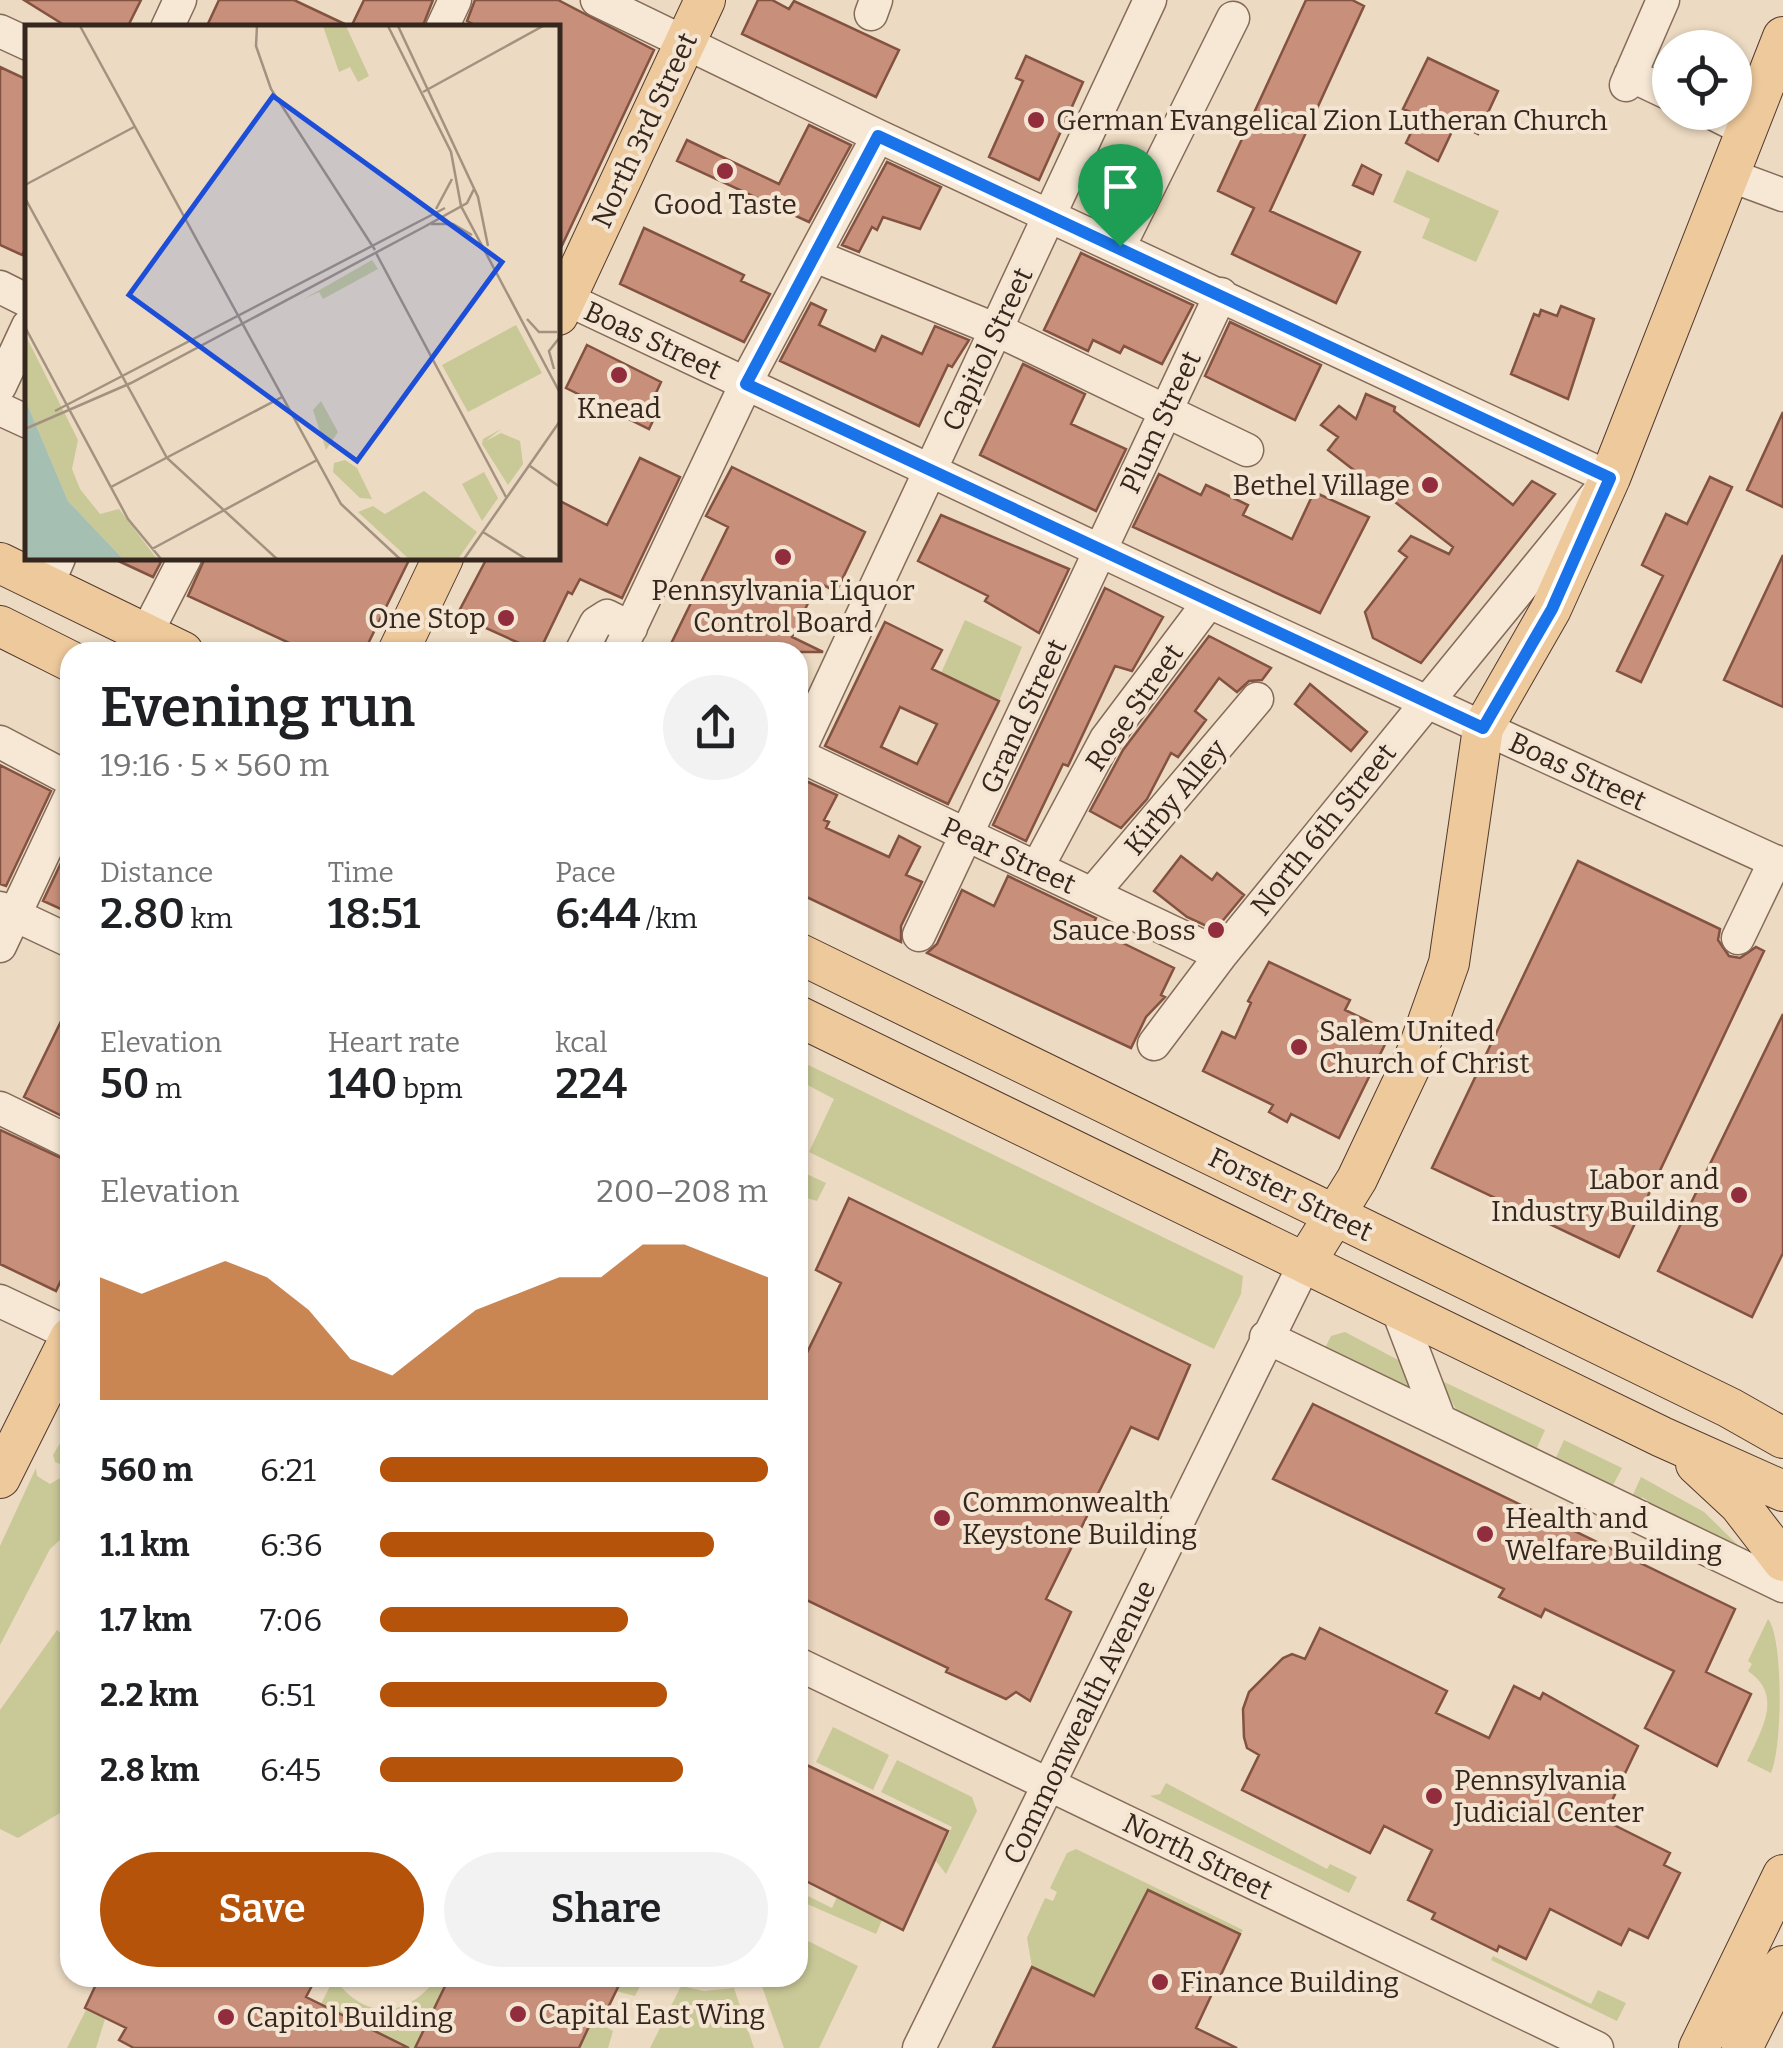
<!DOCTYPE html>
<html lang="en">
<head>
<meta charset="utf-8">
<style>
	body { margin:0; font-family:Bitter,serif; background:#f2f2f2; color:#202124; height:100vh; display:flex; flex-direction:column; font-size:38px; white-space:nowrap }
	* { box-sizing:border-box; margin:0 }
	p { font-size:32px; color:#757577 }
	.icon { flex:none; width:55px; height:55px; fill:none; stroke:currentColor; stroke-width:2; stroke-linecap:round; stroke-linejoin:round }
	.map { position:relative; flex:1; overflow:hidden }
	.side { position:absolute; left:60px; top:642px; width:748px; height:1345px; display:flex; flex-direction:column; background:#fff; border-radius:30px; box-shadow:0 2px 8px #0004 }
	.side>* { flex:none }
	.tools { position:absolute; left:1652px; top:30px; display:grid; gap:20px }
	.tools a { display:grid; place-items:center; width:100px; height:100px; border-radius:50%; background:#fff; box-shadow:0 2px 8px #0004; font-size:50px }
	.pin { position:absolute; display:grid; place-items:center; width:85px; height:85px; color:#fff; margin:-102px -42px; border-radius:50% 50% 50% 0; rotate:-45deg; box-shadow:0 0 10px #0007 }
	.pin .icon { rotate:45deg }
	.round { display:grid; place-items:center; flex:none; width:105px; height:105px; border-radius:52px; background:#f2f2f2 }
	.summary { display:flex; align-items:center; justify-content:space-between; height:170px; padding:0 40px }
	h1 { font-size:55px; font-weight:600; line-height:75px }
	.figures { display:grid; grid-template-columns:repeat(3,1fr); gap:15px; height:170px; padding:10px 40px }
	.figures div { display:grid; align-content:center }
	.figures b { font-size:42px; font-weight:600 }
	.figures small { font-size:28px; font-weight:400 }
	.figures p { font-size:28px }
	.chart { height:280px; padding:20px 40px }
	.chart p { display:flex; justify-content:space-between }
	.chart svg { width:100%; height:180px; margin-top:10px; fill:#b45309; opacity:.7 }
	.action { display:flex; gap:20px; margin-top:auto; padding:20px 40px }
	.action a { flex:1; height:115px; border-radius:60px; background:#b45309; color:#fff; font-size:40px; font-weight:600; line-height:115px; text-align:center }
	.action a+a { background:#f2f2f2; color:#202124 }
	ul { padding:0 40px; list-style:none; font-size:32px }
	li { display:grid; grid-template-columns:160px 120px 1fr; align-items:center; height:75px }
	li i { height:25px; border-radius:12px; background:#b45309 }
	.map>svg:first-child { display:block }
	.green { fill:#c9c897 }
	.building { fill:#c8907a; stroke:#835241; stroke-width:2.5; fill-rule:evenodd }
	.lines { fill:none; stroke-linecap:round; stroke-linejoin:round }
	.minor-casing { stroke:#856b5a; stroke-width:35 }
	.major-casing { stroke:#533a2e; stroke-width:42 }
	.minor { stroke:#f7e8d5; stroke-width:32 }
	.major { stroke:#eec99b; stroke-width:40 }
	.route-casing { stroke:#fff; stroke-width:20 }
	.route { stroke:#1a73e8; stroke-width:12 }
	.poi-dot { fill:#912d3c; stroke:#f4e5d2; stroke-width:4 }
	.labels { text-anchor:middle; stroke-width:8; stroke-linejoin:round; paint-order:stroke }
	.poi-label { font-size:28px; fill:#35261e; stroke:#f4e5d2; text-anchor:start }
	.street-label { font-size:28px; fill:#35261e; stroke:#f4e5d2 }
	.inset-road { fill:none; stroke:#a39280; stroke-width:2.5 }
	.view { fill:#1d4ed8; fill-opacity:0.15; stroke:#1d4ed8; stroke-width:5 }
	.inset-edge { fill:none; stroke:#35261e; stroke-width:5 }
</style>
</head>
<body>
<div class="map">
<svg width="1783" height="2048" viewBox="0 0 1783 2048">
	<rect width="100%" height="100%" fill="#ecdac2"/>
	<path class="green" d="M1407 170 1499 211 1476 262 1422 238 1430 219 1393 202Z
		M965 620 1022 647 999 701 941 673Z
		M798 1060 1243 1276 1241 1294 1214 1349 809 1152 834 1099 798 1080Z
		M798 1170 826 1183 817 1201 800 1196 798 1201Z
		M1345 1332 1404 1363 1414 1390 1324 1350 1331 1336Z
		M1440 1380 1545 1430 1535 1452 1457 1411Z
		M70 1426V1531L50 1549 0 1645V1546L36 1468 37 1476 50 1484 65 1475 67 1467 55 1462 53 1455Z
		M1564 1440 1622 1468 1611 1489 1554 1462Z
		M1641 1477 1704 1512 1747 1554 1644 1505 1647 1500 1642 1497 1639 1502 1631 1499Z
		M1768 1619C1783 1636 1783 1745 1771 1773L1747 1761C1763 1727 1783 1695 1748 1671L1752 1664 1748 1661Z
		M70 1629V1807L18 1838 0 1829V1710L57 1630 65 1636Z
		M833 1727 889 1755 873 1790 816 1762Z
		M897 1760 972 1797 977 1811 946 1874 936 1861 952 1827 881 1792Z
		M1166 1783 1327 1869 1330 1864 1357 1877 1349 1893 1150 1796 1160 1794Z
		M1076 1849 1243 1930 1240 1934 1148 1890 1094 1996 1032 1967 1027 1938 1045 1898 1053 1901 1057 1892 1050 1888 1067 1853Z
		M798 1891 832 1908 837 1897 882 1920 876 1934 798 1900Z
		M798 1936 858 1966 819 2048H784L759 1978H798Z
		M1493 1956 1591 2004 1598 1990 1626 2003 1617 2021 1491 1960Z
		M334 1978C362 2017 401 2021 433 1983L444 1988 415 2048H409L321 2004Z
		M606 1978H644L635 1996 616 1991 619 1984Z
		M681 1986 704 1991 734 1988 754 2048H650Z
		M86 2010 105 2019 96 2048H67Z
		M593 2020 613 2031 608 2048H579Z"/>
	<path class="building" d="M24 0H141L127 28H69Z
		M219 0H294L351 27 364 0H433L422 28H206Z
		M475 0H558L654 50 558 254V28H481L467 21Z
		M758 0H772L789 9 794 1 899 50 876 97 742 34Z
		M1306 0H1352L1364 6 1270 211 1360 252 1336 303 1232 254 1254 208 1218 191Z
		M1026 56 1083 82 1039 180 989 157 1023 81 1016 78Z
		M1428 58 1498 91 1478 134 1456 123 1438 161 1406 143 1419 116 1403 109Z
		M0 67 28 80V244L22 255 0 245Z
		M809 125 851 145 809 222 677 161 687 140 779 184Z
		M887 162 941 187 920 229 883 217 877 230 872 227 859 252 842 245Z
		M1362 165 1381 175 1373 194 1353 185Z
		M644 228 744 275 741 281 770 294 744 342 620 284Z
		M1081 253 1193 305 1162 364 1124 346 1120 353 1093 340 1088 351 1044 330Z
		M811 303 826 310 819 325 875 351 882 336 922 354 935 326 969 340 952 367 948 365 919 426 780 361Z
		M1561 306 1594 319 1568 399 1511 374 1534 314 1539 316 1541 310 1557 316Z
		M1230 322 1321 365 1295 420 1205 376Z
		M587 345 661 382 651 404 659 408 649 429 566 388Z
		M1023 364 1085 394 1071 424 1126 449 1096 511 980 455Z
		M1366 394 1395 407 1394 411 1513 505 1532 481 1555 494 1421 663 1373 638 1365 612 1407 557 1399 551 1411 536 1449 554 1453 547 1328 450 1338 437 1321 425 1339 406 1356 419Z
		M1783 412V507L1747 490Z
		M640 458 680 477 622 598 580 579 572 594 568 592 539 652 457 615 487 558H558V500L607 525Z
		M732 467 865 532 836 592 818 582 792 637 823 652H667L728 527 706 516Z
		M1159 474 1201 495 1206 485 1223 493 1248 505 1243 515 1292 539 1314 492 1369 517 1320 613 1133 527Z
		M1710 477 1732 487 1641 682 1617 671 1663 576 1642 565 1666 514 1687 524Z
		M941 515 1069 569 1039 633 985 601 988 596 918 561Z
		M1783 555V707L1724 680Z
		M112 558H163L153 577Z
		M205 558H410L364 652H293L296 646 188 596Z
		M1105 588 1163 617 1132 671 1115 666 1068 766 1063 764 1026 841 993 825Z
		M885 622 942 650 932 669 999 701 948 804 825 746ZM900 707 937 724 917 764 881 747Z
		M1209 636 1271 668 1262 680 1249 681 1237 692 1219 678 1195 711 1206 720 1178 757 1171 753 1147 799 1121 828 1090 811 1123 750Z
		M1310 684 1367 732 1351 751 1295 704Z
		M0 765 51 791 6 886 0 884Z
		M806 781 837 795 824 820 829 822 826 828 889 857 899 836 920 847 906 875 922 882 901 926V942L798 893V799Z
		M70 844V913L43 901Z
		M1181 856 1212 880 1217 873 1244 895 1215 930 1187 917 1154 891Z
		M1578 861 1720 929 1718 940 1729 956 1740 958 1756 947 1764 951 1619 1257 1432 1168Z
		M1008 876 1096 918 1092 928 1174 968 1161 995 1165 997 1146 1017 1131 1048 927 953 937 944 962 890 994 906Z
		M1269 962 1350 1000 1345 1010 1391 1032 1339 1138 1291 1114 1287 1122 1269 1112 1273 1105 1203 1071 1222 1032 1235 1038 1251 1003 1248 1001Z
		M70 1003V1120L24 1097Z
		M1783 1014V1253L1752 1317 1658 1271Z
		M0 1130 70 1162V1261L56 1291 0 1264Z
		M849 1198 1190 1365 1158 1439 1131 1427 1046 1599 1071 1612 1030 1701 1016 1692 1006 1699 946 1672 948 1668 798 1596V1371L841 1283 816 1270Z
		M1313 1404 1735 1609 1706 1672 1751 1694 1717 1766 1645 1728 1674 1671 1545 1609 1541 1617 1499 1597 1504 1589 1273 1479Z
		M1320 1628 1447 1691 1436 1713 1489 1738 1514 1686 1540 1699 1543 1693 1638 1746 1608 1809 1613 1812 1608 1822 1670 1853 1664 1865 1680 1873 1648 1938 1629 1929 1621 1945 1550 1909 1526 1959 1499 1946 1497 1951 1432 1919 1435 1913 1408 1900 1432 1850 1384 1826 1370 1853 1242 1790 1259 1755 1247 1748 1244 1737 1243 1709 1249 1692 1283 1658 1292 1654 1305 1659Z
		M798 1761 948 1831 903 1930 798 1877Z
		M1148 1890 1240 1934 1196 2028 1237 2048H993L1032 1967 1094 1996Z
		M99 1978H316L306 1997 409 2048H134L119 2040 126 2028 85 2008Z
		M449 1978H605L619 1985 600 2024 592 2020 579 2048H415Z"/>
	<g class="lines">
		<g class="minor-casing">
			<path id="minor" d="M597 0 878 136 1610 478 1221 955 1154 1044
				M871 14 876 0
				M167 28 180 0
				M442 28 455 0
				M0 31 28 44
				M1630 75 1670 94
				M1626 85 1663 0
				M1710 112 1746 130
				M1729 175 1783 195
				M1119 247 1233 18
				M815 256 997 330 1247 450
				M0 287 28 301
				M558 295 1209 602 1783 865
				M0 386 28 326
				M0 409 28 422
				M47 586 59 558
				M146 634 185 558
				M581 652 596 623 607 616 631 628
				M619 652 754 367 878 136
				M0 742 70 779
				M798 753 1150 0
				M798 755 1221 955
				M1037 868 1106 739 1209 602
				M1092 894 1257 699
				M0 908 70 941
				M919 935 1221 294
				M1738 938 1775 861
				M0 946 70 797
				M0 1108 70 1142
				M0 1301 70 1334
				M1397 1308 1440 1421
				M1266 1337 1783 1586
				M798 1664 1597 2048
				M919 2048 1305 1263"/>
		</g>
		<g class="major-casing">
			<path id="major" d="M558 315 705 0
				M0 563 183 652
				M0 626 70 661
				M398 652 443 558
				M798 953 1730 1408 1783 1438
				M798 1016 1662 1437 1783 1491
				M1305 1263 1357 1179 1418 1050 1449 963 1483 728 1551 609 1610 478 1783 37
				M1696 1464 1739 1504 1783 1561
				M0 1478 70 1338
				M1699 2048 1783 1875
				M1742 2048 1783 1966"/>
		</g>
		<use href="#minor" class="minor"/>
		<use href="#major" class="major"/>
	</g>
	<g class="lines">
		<g class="route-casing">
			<path id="route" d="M878 136 1610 478 1552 609 1483 728 746 384Z"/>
		</g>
		<use href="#route" class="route"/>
	</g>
	<g class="poi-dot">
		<circle cx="1036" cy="120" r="10"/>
		<circle cx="725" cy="171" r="10"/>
		<circle cx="619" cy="375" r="10"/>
		<circle cx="1430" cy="485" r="10"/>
		<circle cx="783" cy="557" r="10"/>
		<circle cx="506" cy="618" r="10"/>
		<circle cx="1216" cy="930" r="10"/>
		<circle cx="1299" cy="1047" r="10"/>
		<circle cx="1739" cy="1195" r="10"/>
		<circle cx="942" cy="1518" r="10"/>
		<circle cx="1485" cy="1534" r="10"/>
		<circle cx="1434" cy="1796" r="10"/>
		<circle cx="1160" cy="1982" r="10"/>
		<circle cx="518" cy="2014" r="10"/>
		<circle cx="226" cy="2017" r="10"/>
	</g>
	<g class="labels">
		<g class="poi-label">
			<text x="1056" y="130">German Evangelical Zion Lutheran Church</text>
			<text x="725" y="214" text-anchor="middle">Good Taste</text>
			<text x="619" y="418" text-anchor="middle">Knead</text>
			<text x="1410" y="495" text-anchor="end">Bethel Village</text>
			<text x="783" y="600" text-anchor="middle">Pennsylvania Liquor<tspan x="783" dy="32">Control Board</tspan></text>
			<text x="486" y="628" text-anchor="end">One Stop</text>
			<text x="1196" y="940" text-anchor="end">Sauce Boss</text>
			<text x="1319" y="1041">Salem United<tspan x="1319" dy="32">Church of Christ</tspan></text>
			<text x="1719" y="1189" text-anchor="end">Labor and<tspan x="1719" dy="32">Industry Building</tspan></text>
			<text x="962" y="1512">Commonwealth<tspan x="962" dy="32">Keystone Building</tspan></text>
			<text x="1505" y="1528">Health and<tspan x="1505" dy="32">Welfare Building</tspan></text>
			<text x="1454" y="1790">Pennsylvania<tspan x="1454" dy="32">Judicial Center</tspan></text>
			<text x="1180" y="1992">Finance Building</text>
			<text x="538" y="2024">Capital East Wing</text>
			<text x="246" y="2027">Capitol Building</text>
		</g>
		<g class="street-label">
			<text transform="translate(644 130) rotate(-65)" y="10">North 3rd Street</text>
			<text transform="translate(653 340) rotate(25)" y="10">Boas Street</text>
			<text transform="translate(987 349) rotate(-65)" y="10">Capitol Street</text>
			<text transform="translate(1160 422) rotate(-65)" y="10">Plum Street</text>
			<text transform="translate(1134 707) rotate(-55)" y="10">Rose Street</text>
			<text transform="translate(1023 716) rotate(-65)" y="10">Grand Street</text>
			<text transform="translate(1578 771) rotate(25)" y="10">Boas Street</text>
			<text transform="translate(1175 797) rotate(-50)" y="10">Kirby Alley</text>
			<text transform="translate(1323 829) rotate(-51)" y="10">North 6th Street</text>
			<text transform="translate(1009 855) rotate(25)" y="10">Pear Street</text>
			<text transform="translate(1291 1194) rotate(26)" y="10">Forster Street</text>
			<text transform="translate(1079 1722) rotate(-64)" y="10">Commonwealth Avenue</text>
			<text transform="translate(1198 1856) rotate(26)" y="10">North Street</text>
		</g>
	</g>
	<g transform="translate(25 25)">
		<rect width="535" height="535" fill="#ecdac2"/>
		<path d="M298 1H321L344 51 333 57 325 42 314 47ZM347 235 353 244 298 274 294 267 277 275ZM491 300 517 348 443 387 417 340ZM0 309 53 415 47 444 55 464 75 489 94 484 132 534H98L43 476 0 374ZM296 376 313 407 301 425 288 385ZM476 404 461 416 476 408 495 416 498 439 483 460 457 419 458 414ZM320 435 332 443 347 474 335 473 308 447 309 438ZM459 447 473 473 457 496 437 459ZM399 466 452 507 433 534H384L333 487 348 481 360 489Z" fill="#c9c897"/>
		<path d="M0 374 43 476 98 534H0Z" fill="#a5bfb3"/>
		<path class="inset-road" d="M55 1 316 479 375 534M232 1 231 21 246 64 350 225M363 1 426 127 436 181 535 368M373 1 453 172 463 221M398 67 518 1M0 160 111 101M0 173 142 433 252 534M411 184 427 154M406 199H428L447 210M351 228 481 472M502 294 514 307H532M0 302 103 494 136 534M529 344 524 326 535 312M30 386 420 183M0 404 106 358 399 202 442 178 449 164M505 441 535 462M86 462 257 372M458 507 501 534M127 524 292 435M439 534 535 396"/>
		<path class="view" d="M248 71 477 237 332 436 104 270Z"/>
		<rect width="535" height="535" class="inset-edge"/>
	</g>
</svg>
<div class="tools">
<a><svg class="icon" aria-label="locate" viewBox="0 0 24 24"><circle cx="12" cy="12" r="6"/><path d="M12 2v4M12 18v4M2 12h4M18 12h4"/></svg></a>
</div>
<div class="pin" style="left:1120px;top:246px;background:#1e9e55"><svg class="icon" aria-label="arrive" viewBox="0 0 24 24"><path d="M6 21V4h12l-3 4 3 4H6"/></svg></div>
<section class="side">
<div class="summary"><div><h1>Evening run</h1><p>19:16 · 5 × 560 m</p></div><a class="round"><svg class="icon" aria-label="share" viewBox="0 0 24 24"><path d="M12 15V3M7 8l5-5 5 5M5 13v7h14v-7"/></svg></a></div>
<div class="figures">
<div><p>Distance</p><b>2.80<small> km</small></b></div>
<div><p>Time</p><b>18:51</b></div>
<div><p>Pace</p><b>6:44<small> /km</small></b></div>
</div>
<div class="figures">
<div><p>Elevation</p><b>50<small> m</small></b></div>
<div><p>Heart rate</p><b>140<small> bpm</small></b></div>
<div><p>kcal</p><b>224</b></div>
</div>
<div class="chart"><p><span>Elevation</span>200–208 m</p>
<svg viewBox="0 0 160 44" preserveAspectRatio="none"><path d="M0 44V14L10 18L20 14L30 10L40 14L50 22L60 34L70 38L80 30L90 22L100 18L110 14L120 14L130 6L140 6L150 10L160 14V44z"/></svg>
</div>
<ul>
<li><b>560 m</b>6:21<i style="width:100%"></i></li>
<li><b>1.1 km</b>6:36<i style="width:86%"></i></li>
<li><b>1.7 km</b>7:06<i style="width:64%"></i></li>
<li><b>2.2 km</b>6:51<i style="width:74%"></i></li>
<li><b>2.8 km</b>6:45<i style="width:78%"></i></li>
</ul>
<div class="action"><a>Save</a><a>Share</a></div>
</section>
</div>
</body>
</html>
